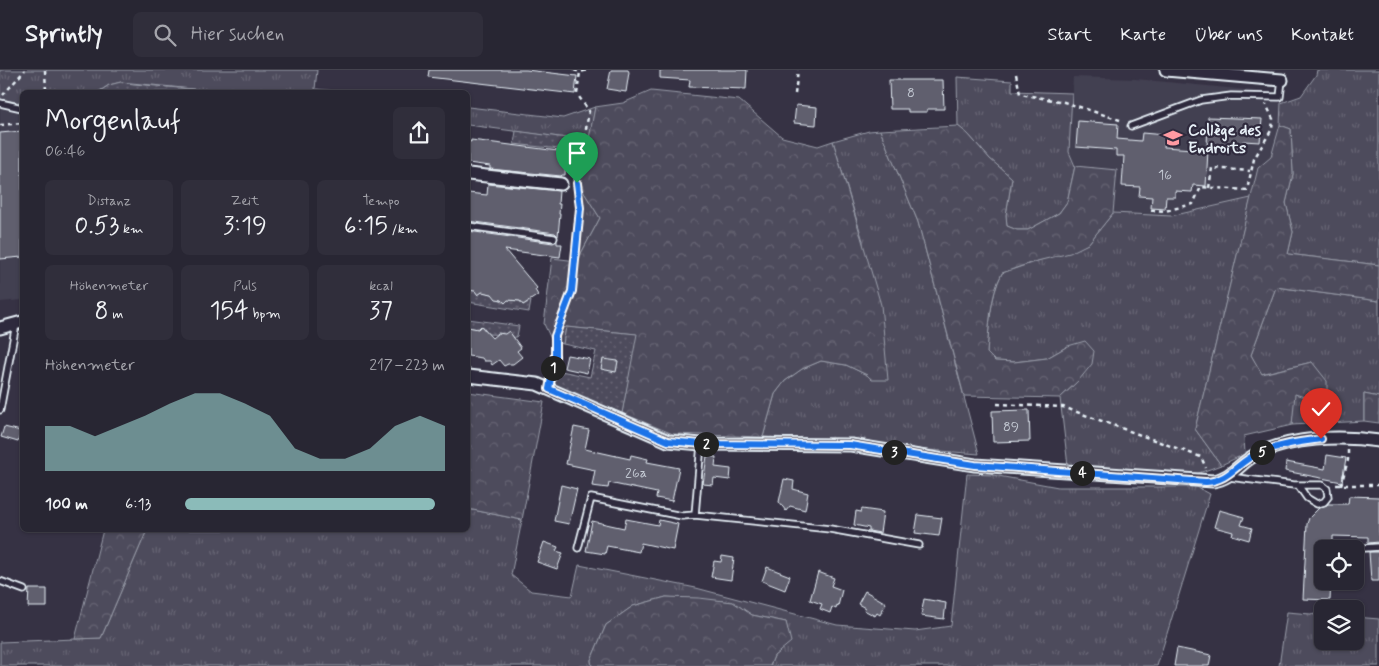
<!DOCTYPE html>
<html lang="de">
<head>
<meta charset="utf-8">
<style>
	body { margin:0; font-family:Mynerve,sans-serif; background:#302e3b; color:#f1f3f6; height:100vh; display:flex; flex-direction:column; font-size:19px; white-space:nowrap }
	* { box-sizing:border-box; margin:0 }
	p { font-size:16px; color:#a5a5ac }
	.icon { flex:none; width:28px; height:28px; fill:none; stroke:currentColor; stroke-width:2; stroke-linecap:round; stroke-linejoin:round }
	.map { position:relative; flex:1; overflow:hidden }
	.details { position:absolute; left:20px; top:20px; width:450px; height:442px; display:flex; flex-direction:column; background:#282633; border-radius:8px; box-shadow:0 1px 4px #0004,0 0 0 1px #44434e }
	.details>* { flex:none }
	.fabs { position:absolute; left:1314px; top:470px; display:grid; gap:10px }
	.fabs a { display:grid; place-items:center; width:50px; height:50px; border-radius:8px; background:#282633; box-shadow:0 1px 4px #0004,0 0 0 1px #44434e; font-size:25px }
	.pin { position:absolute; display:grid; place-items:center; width:42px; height:42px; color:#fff; margin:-51px -21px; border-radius:50% 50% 50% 0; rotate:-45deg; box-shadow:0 0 5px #0007 }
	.pin .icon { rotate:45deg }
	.km { position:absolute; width:25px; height:25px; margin:-12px; border-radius:50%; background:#222; color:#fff; font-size:14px; line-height:25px; text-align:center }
	.round { display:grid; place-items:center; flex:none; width:52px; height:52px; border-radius:8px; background:#302e3b }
	.summary { display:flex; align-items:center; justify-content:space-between; height:85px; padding:0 25px }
	h1 { font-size:28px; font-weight:600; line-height:38px }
	.metrics { display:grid; grid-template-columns:repeat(3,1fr); gap:8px; height:85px; padding:5px 25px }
	.metrics div { display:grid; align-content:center; border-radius:8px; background:#302e3b; text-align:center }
	.metrics b { font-size:25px; font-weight:600 }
	.metrics small { font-size:14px; font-weight:400 }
	.metrics p { font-size:14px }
	.chart { height:140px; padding:10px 25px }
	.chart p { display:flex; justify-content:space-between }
	.chart svg { width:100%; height:90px; margin-top:5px; fill:#8bbbb9; opacity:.7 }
	ul { padding:0 25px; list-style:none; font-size:16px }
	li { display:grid; grid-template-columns:80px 60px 1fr; align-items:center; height:38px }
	li i { height:12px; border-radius:6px; background:#8bbbb9 }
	header { display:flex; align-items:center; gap:30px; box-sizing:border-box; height:70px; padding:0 25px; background:#282633; border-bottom:1px solid #44434e }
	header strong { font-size:24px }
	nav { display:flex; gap:28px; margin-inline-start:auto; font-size:18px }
	.search { width:350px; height:45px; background:#302e3b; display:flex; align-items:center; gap:12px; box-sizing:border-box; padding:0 18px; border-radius:8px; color:#a5a5ac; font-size:19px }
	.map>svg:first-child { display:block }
	.built { fill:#433f51 }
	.grass { fill:url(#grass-tufts); stroke:#9a9eaa }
	.forest { fill:url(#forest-crowns); stroke:#9a9eaa }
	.garden { fill:url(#garden-dots); stroke:#9a9eaa }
	.building { fill:#605e6e; stroke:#e8f1f8 }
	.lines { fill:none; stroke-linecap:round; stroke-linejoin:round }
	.lane-casing { stroke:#e8f1f8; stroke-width:9 }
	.street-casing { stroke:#e8f1f8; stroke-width:15 }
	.path { stroke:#e8f1f8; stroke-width:2.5; stroke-dasharray:4 4; stroke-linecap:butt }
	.lane { stroke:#2f2a3d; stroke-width:5.5 }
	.street { stroke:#2f2a3d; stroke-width:11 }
	.route-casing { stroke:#fff; stroke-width:10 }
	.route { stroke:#1a73e8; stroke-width:6 }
	.labels { text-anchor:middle; stroke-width:4.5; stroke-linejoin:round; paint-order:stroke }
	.number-label { font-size:14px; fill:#c6ccd6 }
	.poi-label { font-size:16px; font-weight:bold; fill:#e8f1f8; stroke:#2f2a3d; text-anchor:start }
</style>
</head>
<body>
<header>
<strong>Sprintly</strong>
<div class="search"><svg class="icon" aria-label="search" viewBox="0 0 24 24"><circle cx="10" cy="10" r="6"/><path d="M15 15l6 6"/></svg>Hier suchen</div>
<nav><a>Start</a><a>Karte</a><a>Über uns</a><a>Kontakt</a></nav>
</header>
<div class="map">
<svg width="1379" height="596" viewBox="0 0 1379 596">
	<defs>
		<pattern id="grass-tufts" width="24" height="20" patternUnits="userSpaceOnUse" patternTransform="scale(1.25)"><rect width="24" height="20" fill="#4d4b5c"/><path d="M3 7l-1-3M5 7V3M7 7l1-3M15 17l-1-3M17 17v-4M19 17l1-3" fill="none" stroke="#676574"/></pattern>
		<pattern id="forest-crowns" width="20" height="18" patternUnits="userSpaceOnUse" patternTransform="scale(1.25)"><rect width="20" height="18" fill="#4d4b5c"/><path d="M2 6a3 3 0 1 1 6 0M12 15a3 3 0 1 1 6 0" fill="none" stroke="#676574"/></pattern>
		<pattern id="garden-dots" width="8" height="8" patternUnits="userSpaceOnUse" patternTransform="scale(1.25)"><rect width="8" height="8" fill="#4d4b5c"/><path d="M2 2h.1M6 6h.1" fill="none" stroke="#676574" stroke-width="1.8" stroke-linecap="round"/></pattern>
	</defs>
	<rect width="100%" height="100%" fill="#363244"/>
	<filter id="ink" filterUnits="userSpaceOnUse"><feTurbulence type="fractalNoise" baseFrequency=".02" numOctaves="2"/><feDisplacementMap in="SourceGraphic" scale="10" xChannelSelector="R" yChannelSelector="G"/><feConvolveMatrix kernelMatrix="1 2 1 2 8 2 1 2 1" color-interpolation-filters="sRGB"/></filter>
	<g filter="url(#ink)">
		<path class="built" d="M1073 7 1136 9 1268 22 1281 33 1280 55 1271 87 1258 98 1251 128 1171 146 1113 143 1117 101 1075 96 1069 82Z
			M0 28 22 32V230L0 232Z"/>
		<path class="grass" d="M0 0H317L315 19 347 22H224L121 12 109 15 98 22H22V33L0 29Z
			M1317 0H1379V195L1288 184 1293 162 1286 133 1293 104 1291 59 1280 55 1281 33 1301 26 1316 5Z
			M957 7 1012 11V21L1072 23 1069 82 1075 96 1067 132 1059 143 1028 160H1017L1007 156 1006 145 1012 108 990 89 968 64 958 56Z
			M468 37 563 48 595 37 589 71 468 55Z
			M880 60 918 152 979 384 763 367 775 324 785 311 802 299 821 291 846 295 867 305 863 171 833 71 869 61Z
			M580 116 600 148 577 191 582 137Z
			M1251 128 1195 359 1221 395 1196 404 1068 396 1060 328 1079 310 1068 276 1047 288 1014 292 995 291 987 283C989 257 990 227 1002 203L1088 174 1113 143 1171 146Z
			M1276 217 1379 231V327L1364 324V351L1292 355 1294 323 1317 331 1312 292 1261 304 1251 285Z
			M967 404 993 405 1058 417H1197L1210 424 1157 596H770L774 586 790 572 786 552 752 545 733 532 666 527 633 536 606 555 591 590 592 596H0V572L101 568 147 460H468V439L522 450 511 505 531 521 572 526 579 495 696 518 837 555 915 561 951 556Z
			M1287 542 1322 545V571H1355V547L1379 549V596H1279Z"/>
		<path class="forest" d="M651 21 739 30 782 67 818 76 833 71 881 235 888 310H872L867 305 846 295 821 291 802 299 785 311 775 324 763 367 673 364 622 343 636 264 566 257 563 274 552 271 544 254 552 188 577 191 600 148 580 116 595 37 623 33Z
			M1280 55 1291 59 1293 104 1286 133 1293 162 1288 184 1379 195V231L1276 217 1251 285 1262 304 1312 292 1327 311V330L1317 331 1295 324 1292 355 1244 366 1245 384 1221 395 1195 359 1258 98 1271 87Z
			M958 56 968 64 990 89 1012 108 1006 145 1007 156 1017 160H1028L1059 143 1067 132 1075 96 1117 100 1113 143 1088 174 1070 183 1033 192 1002 203C990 226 989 257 987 283L995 291 1014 292 1047 288 1068 276 1085 271 1094 281 1092 294 1079 310 1060 328 964 326 918 152 880 60Z
			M468 322 544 332 522 450 468 439Z
			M1364 324 1379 327V353L1364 351Z
			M103 460H147L101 568 75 569Z
			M666 527 699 528 733 532 752 545 786 552 791 572 774 586 770 596H592L591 590 606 555 633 536Z"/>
		<path class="garden" d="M121 12 134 14 224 22H99L109 15Z
			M516 61 581 70 577 104 569 103V80L514 74Z
			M468 220 475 221 478 225 482 222 492 224 505 233 508 230 520 231 523 235 531 231 529 242 468 232Z
			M468 249 519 256 517 266 514 268 512 265 488 264 482 256 478 259 468 257Z
			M566 257 637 264 622 343 553 316 556 300 590 307 596 281 563 274Z"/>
		<path class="building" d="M429 0H526L577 6 575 24 428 7Z
			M611 0H628L629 2 626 22 607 19Z
			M660 0H747L746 19 689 17 690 10 660 8Z
			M889 10H943L944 39H927V42H908V39H890Z
			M796 35 817 37 816 55 794 53Z
			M1208 47 1262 49 1260 72 1243 71V77L1207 78Z
			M1078 51 1118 54 1117 69 1141 71 1142 63 1165 65 1164 77 1208 80 1206 116 1193 115 1192 122 1175 121V127H1166L1165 139 1151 138 1152 127 1139 126 1140 117 1122 116 1124 86H1116V80L1076 77Z
			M22 61V187L0 189V63Z
			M471 70 566 82 565 105H562L561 106 490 99V96L468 93V71L471 72Z
			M488 114 559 121 558 134H560L559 144H560L558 166 555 163 468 151V123L487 125Z
			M468 161 553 173 557 171V174H562L560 187 505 180 537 218 535 220 538 225 523 235 520 231 508 230 505 233 502 230 496 229 492 224 482 222 478 225 475 221 468 220Z
			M481 256 492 268 498 263 505 264 509 261 521 278 517 281 522 287 513 294H508L504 296 499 290 492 295 490 291H484L482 288 468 286V257L478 259Z
			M567 285 590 289 587 303 564 298Z
			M603 289 618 291 616 302 601 299Z
			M1029 340 1030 371 993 372 992 341Z
			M4 357 21 361 18 372 1 367Z
			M574 357 589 360 585 379 630 389 631 385 648 389 647 392 679 398 672 431 656 428 657 423 609 413 608 418 592 416 595 400 566 394Z
			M1327 385 1346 388 1342 412 1285 401 1286 392 1325 399Z
			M707 386 716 387 715 397 731 399 730 410 714 408 713 415 703 414Z
			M784 409 794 411 793 419 808 423 805 440 790 436 786 441 779 432Z
			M561 415 577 419 569 454 554 451Z
			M1349 426 1379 427V472L1368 473V467L1333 466V479H1322V511H1331L1330 530 1303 529 1307 454 1309 448 1319 438 1328 434H1348Z
			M862 439 883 442 880 463 869 461V458L854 455 856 441 861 442Z
			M1219 440 1244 447 1241 455 1252 458 1249 470 1232 465 1233 462 1214 457Z
			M918 445 942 448 939 466 915 463Z
			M626 449 658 455 659 450 678 454 673 480 641 473 639 482 607 476 605 484 586 481 592 451 624 458Z
			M544 472 558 477 556 481 563 483 557 499 537 492Z
			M1369 482H1379V511H1371Z
			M722 486 734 488 731 510 711 507 714 491 721 492Z
			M767 497 790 506 785 520 762 511Z
			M818 502 834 508 831 516 842 520 838 536 837 535 836 539 832 537 830 543 820 539 822 534 810 530Z
			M29 519H47V537H28Z
			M865 521 886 533 880 545 877 543 875 546 864 540 865 538 858 534Z
			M924 529 946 533 944 549 921 546Z
			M1177 578 1211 585 1209 596H1174Z"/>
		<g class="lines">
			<g class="lane-casing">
				<path id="lane" d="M0 33 22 38
					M1131 56 1201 30 1231 26 1280 27 1282 10
					M468 156 554 168
					M549 319 555 286
					M0 340 16 254
					M1229 407 1294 415H1322L1327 419 1328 427 1324 432 1317 434 1307 428 1298 415
					M695 445 701 374
					M578 478 591 428 682 446 695 445 830 459 919 475
					M1365 478 1379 477
					M0 511 24 520"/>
			</g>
			<g class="street-casing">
				<path id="street" d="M1166 0 1282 10
					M468 104 561 114
					M0 258 22 252
					M468 306 537 314 668 371 701 374 851 375 975 395 1213 411C1231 409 1240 393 1255 385 1292 367 1339 365 1379 371"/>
			</g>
			<path class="path" d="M45 0 46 22
				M574 0 580 2
				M1016 4 1020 24 1064 32 1123 51
				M795 24 798 0
				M3 25 25 0
				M0 55 22 53
				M575 113H577L589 41 577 24 580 2 588 0
				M1209 118 1212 98 1250 101
				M1151 140 1165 141 1193 134 1201 117 1247 120 1254 89 1272 59 1273 49 1266 34
				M555 277V266L572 221 580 138 577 113
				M997 334 1063 337 1201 387 1206 398
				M1336 415H1379
				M1341 415 1348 390V380"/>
			<use href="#lane" class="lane"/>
			<use href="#street" class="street"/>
		</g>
	</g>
	<g class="lines" filter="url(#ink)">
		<g class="route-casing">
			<path id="route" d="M577 113 580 138 572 221 555 266V286L549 319 668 371 702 374 850 375 975 395 1206 412C1231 410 1236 393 1257 384 1277 375 1299 372 1321 369"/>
		</g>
		<use href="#route" class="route"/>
	</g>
	<defs>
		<g id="school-bare" transform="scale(1.5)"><path d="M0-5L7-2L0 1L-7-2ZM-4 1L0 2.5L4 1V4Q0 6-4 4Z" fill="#ff9aa2" stroke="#2f2a3d" stroke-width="2.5" paint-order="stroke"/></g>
	</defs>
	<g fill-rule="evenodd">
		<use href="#school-bare" x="1173" y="68"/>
	</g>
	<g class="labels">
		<g class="number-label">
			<text x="911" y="27">8</text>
			<text x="1165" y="109">16</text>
			<text x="1011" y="361">89</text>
			<text x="636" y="407">26a</text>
		</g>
		<g class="poi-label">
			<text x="1188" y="65">Collège des<tspan x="1188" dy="18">Endroits</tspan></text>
		</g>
	</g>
</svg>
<div class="fabs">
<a><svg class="icon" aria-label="locate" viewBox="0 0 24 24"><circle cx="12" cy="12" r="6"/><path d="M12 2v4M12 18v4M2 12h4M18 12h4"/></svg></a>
<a><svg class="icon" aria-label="layers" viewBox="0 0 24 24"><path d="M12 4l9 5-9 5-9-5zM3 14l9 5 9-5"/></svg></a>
</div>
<div class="pin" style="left:577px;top:113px;background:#1e9e55"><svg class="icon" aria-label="arrive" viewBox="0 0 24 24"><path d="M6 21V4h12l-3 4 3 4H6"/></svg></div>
<div class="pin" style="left:1321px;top:369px;background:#d93025"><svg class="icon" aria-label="check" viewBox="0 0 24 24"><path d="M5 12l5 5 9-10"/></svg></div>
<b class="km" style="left:553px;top:298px">1</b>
<b class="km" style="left:706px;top:374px">2</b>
<b class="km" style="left:894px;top:382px">3</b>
<b class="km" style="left:1082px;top:403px">4</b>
<b class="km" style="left:1262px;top:382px">5</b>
<section class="details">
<div class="summary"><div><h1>Morgenlauf</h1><p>06:46</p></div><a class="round"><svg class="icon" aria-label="share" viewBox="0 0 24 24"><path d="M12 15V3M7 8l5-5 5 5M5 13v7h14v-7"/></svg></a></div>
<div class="metrics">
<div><p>Distanz</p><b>0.53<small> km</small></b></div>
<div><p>Zeit</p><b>3:19</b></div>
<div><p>Tempo</p><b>6:15<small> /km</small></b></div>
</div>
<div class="metrics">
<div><p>Höhenmeter</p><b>8<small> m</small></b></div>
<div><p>Puls</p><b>154<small> bpm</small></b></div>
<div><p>kcal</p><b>37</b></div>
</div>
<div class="chart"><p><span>Höhenmeter</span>217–223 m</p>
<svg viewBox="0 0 160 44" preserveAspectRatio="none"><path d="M0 44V22L10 22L20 27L30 22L40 17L50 11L60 6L70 6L80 11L90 17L100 33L110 38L120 38L130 33L140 22L150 17L160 22V44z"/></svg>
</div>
<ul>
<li><b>100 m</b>6:13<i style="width:96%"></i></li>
</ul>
</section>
</div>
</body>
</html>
